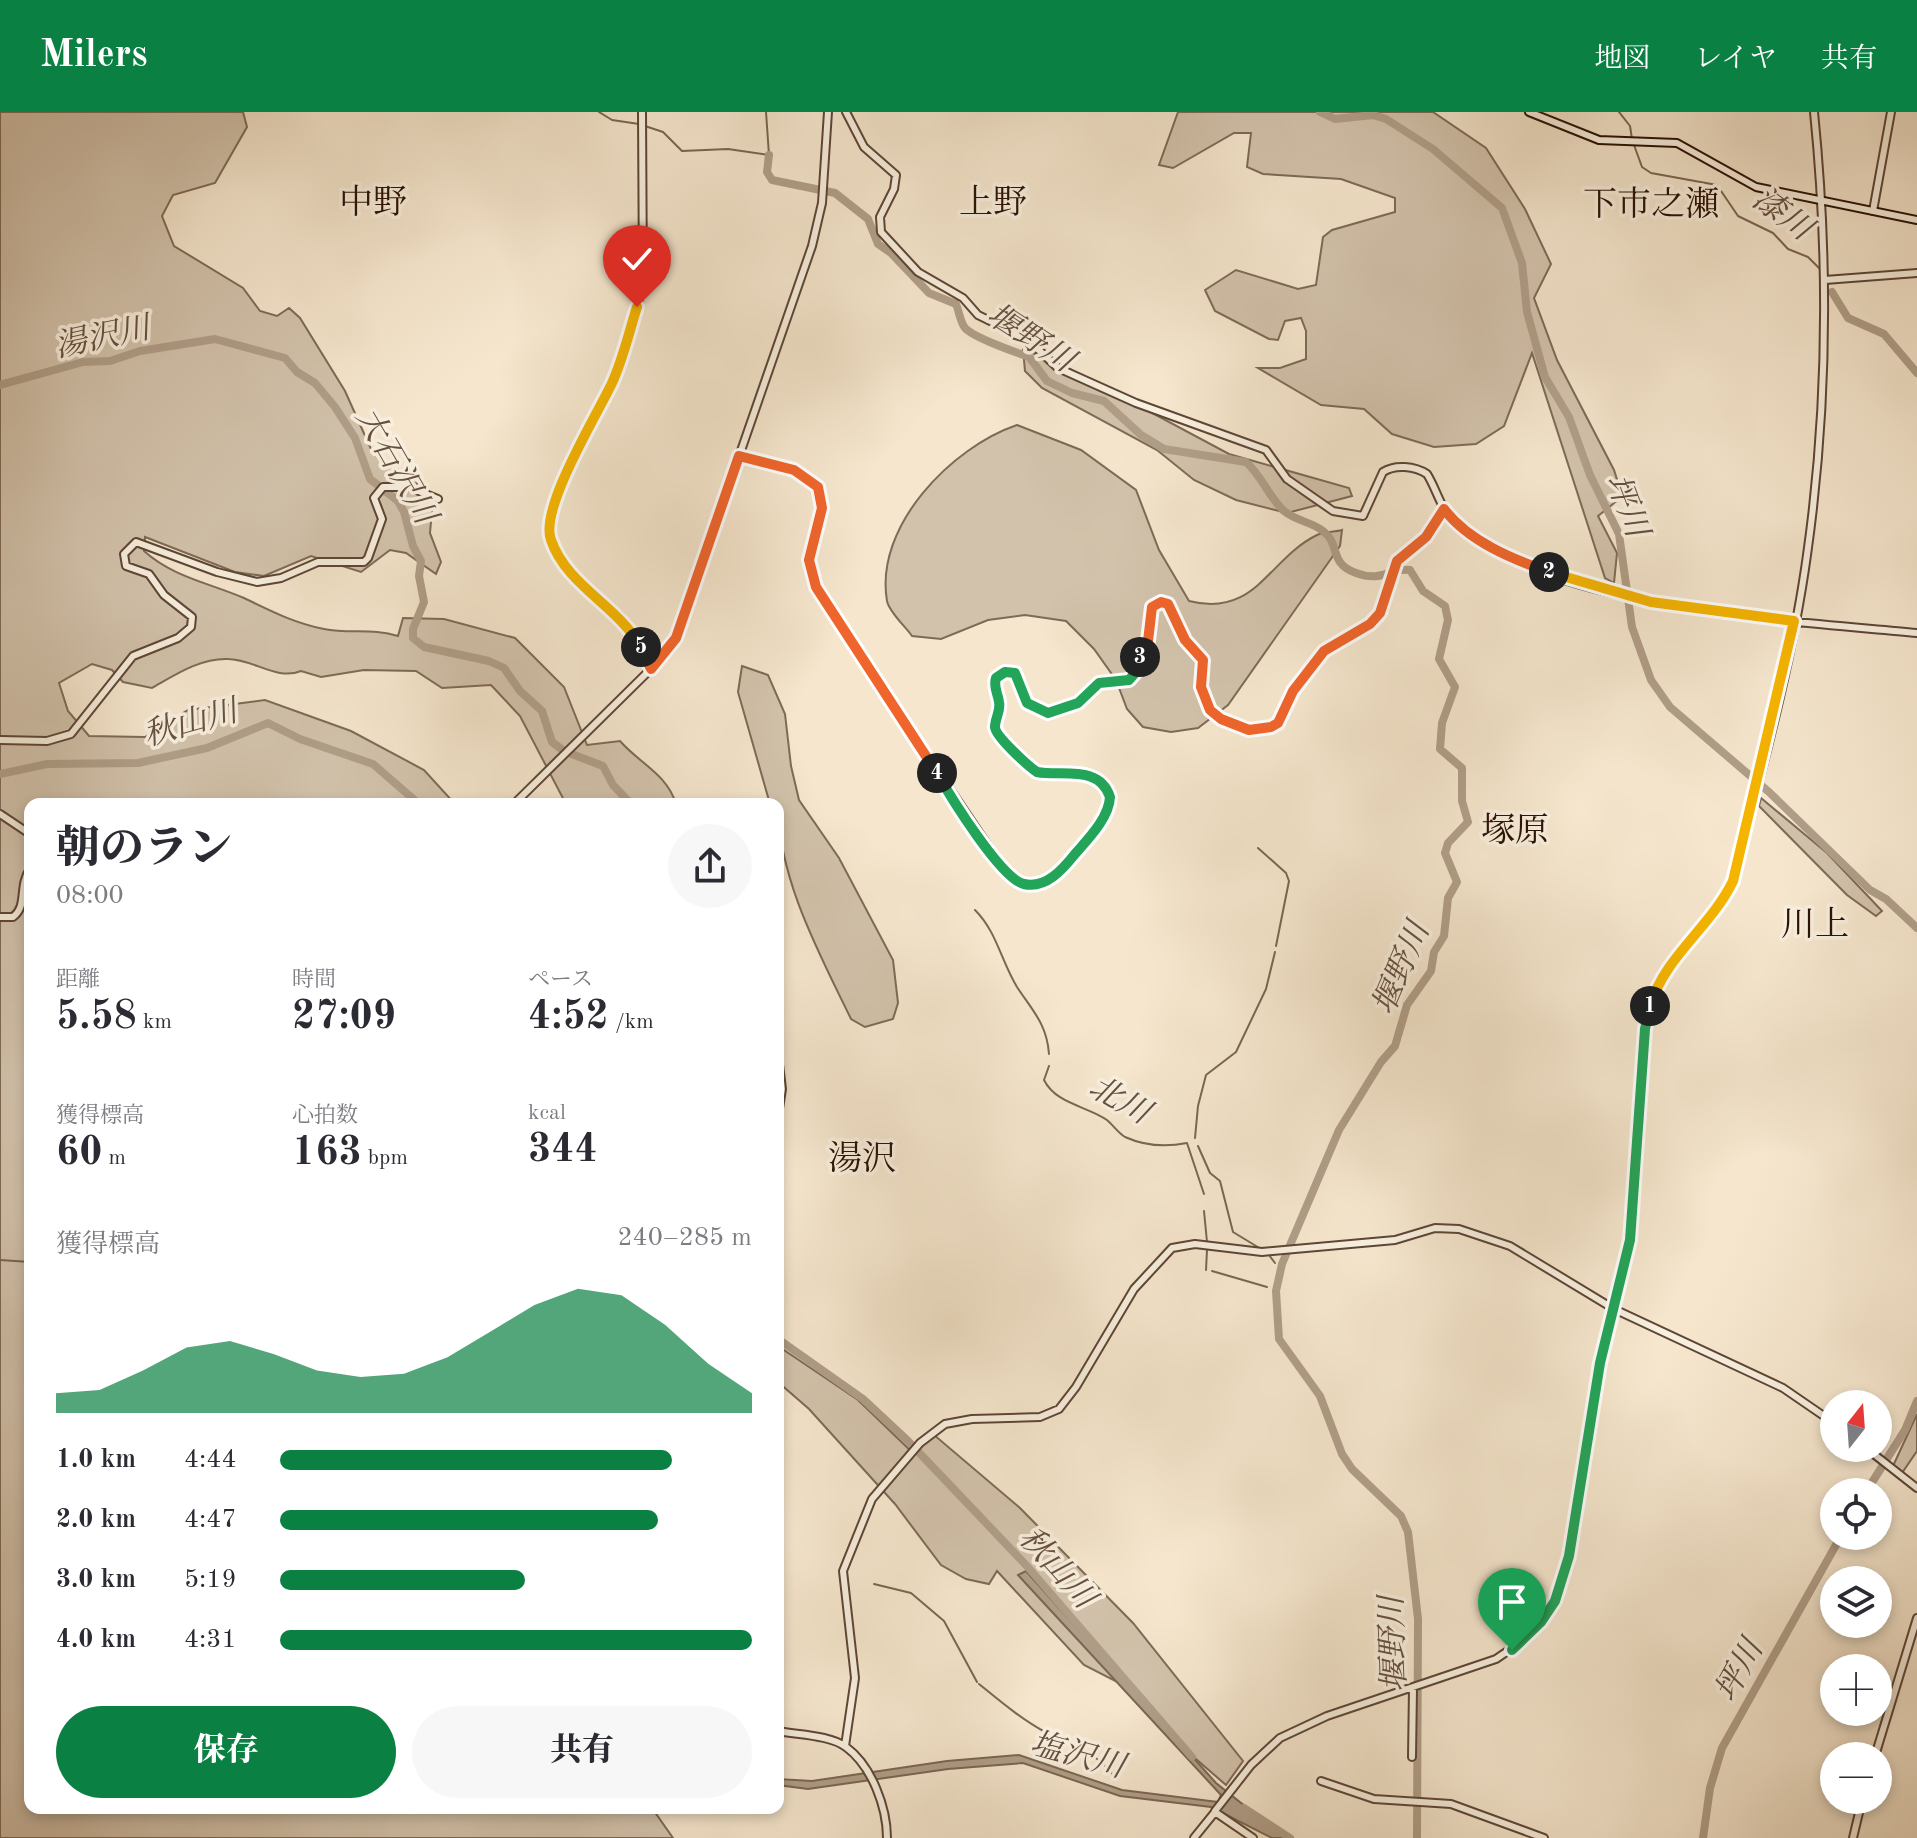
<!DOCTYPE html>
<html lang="ja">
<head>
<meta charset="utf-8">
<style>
	body { margin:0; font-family:"Old Standard TT","Noto Serif JP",serif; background:#f7f7f7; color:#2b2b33; height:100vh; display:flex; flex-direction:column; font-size:30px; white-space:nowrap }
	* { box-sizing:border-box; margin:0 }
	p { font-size:26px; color:#7c7c81 }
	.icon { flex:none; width:44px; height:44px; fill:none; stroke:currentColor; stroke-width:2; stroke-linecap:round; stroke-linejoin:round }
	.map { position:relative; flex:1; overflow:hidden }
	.sheet { position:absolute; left:24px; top:686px; width:760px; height:1016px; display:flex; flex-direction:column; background:#fff; border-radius:16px; box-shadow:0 4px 12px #0003 }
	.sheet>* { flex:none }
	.needle { width:52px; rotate:17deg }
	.fabs { position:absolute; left:1820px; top:1278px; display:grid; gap:16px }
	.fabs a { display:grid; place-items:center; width:72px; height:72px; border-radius:50%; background:#fff; box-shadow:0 4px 12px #0003; font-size:40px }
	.pin { position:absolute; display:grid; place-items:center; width:68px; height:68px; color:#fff; margin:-82px -34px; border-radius:50% 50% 50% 0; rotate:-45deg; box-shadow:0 0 8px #0007 }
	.pin .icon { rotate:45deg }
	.km { position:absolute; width:40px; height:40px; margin:-20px; border-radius:50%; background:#222; color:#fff; font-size:22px; line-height:40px; text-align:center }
	.round { display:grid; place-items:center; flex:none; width:84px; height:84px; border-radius:42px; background:#f7f7f7 }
	.head { display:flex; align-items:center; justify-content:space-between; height:136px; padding:0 32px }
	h1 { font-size:44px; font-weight:800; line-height:60px }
	.stats { display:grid; grid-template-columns:repeat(3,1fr); gap:12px; height:136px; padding:8px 32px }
	.stats div { display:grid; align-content:center }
	.stats b { font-size:40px; font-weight:800 }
	.stats small { font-size:22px; font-weight:400 }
	.stats p { font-size:22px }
	.chart { height:224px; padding:16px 32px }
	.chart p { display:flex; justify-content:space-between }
	.chart svg { width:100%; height:144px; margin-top:8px; fill:#0b8043; opacity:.7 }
	.button { display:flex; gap:16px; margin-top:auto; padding:16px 32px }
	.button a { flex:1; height:92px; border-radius:48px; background:#0b8043; color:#fff; font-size:32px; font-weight:800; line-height:92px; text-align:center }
	.button a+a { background:#f7f7f7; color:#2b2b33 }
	ul { padding:0 32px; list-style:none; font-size:26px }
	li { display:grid; grid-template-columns:128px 96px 1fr; align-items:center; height:60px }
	li i { height:20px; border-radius:10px; background:#0b8043 }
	header { display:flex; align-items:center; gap:48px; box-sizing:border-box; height:112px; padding:0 40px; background:#0b8043; color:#fff }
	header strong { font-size:38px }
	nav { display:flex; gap:44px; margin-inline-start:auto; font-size:28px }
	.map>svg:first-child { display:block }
	.green { fill:#d2c2ab; stroke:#7e6a57; stroke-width:2 }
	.water { fill:#b09e88; stroke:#7a6653; stroke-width:2 }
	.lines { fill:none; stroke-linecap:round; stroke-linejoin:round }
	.stream { stroke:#7a6653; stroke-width:2 }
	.river { stroke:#b09e88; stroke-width:8 }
	.tertiary-casing { stroke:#5d4636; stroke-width:10 }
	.secondary-casing { stroke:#2a1103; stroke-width:10 }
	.tertiary { stroke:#f8efde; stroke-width:6 }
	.secondary { stroke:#f8efde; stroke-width:6 }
	.split-1-casing { stroke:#fff; stroke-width:16 }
	.split-2-casing { stroke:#fff; stroke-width:16 }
	.split-3-casing { stroke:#fff; stroke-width:16 }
	.split-4-casing { stroke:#fff; stroke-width:16 }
	.split-5-casing { stroke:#fff; stroke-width:16 }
	.split-6-casing { stroke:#fff; stroke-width:16 }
	.split-1 { stroke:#22a559; stroke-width:10 }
	.split-2 { stroke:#f5b400; stroke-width:10 }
	.split-3 { stroke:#f0652b; stroke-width:10 }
	.split-4 { stroke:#22a559; stroke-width:10 }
	.split-5 { stroke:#f0652b; stroke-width:10 }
	.split-6 { stroke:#f5b400; stroke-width:10 }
	.labels { text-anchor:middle; stroke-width:7; stroke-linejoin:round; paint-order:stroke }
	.water-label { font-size:32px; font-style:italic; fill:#66503f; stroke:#f8efde }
	.quarter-label { font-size:34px; fill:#2a1103; stroke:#f8efde }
</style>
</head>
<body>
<header>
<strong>Milers</strong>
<nav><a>地図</a><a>レイヤ</a><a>共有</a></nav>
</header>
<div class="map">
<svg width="1917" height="1726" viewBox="0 0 1917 1726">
	<rect width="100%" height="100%" fill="#f5e6cd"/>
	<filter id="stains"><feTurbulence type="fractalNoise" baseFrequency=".0025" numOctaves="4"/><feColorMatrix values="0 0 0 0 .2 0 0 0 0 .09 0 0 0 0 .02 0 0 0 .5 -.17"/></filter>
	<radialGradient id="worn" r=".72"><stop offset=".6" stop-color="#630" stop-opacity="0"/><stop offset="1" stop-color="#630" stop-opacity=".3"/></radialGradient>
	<path class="green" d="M0 0H243L247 15 215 71 173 83 162 104 174 134 243 176 260 199 277 204 289 196 300 206 345 279 371 337 417 372 432 398 430 421 441 450 436 462 406 441 390 438 361 460 311 444 264 464 235 460 145 425 144 439C173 465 209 471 244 486 271 499 294 511 324 517 349 522 373 516 398 524L403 506 444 507 515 526 564 575 587 633 620 629C639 651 667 662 676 692H566L520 604 491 573 442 576 416 559 364 558 321 565 301 559C277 569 253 547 228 547 200 546 175 563 152 576L123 570 112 558 92 552 59 571 68 599 89 624 145 625 188 598 265 588 351 619 424 658 455 692H30V1696H652L673 1726H0Z
		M1178 0H1433L1486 36 1525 97 1551 152 1534 186 1557 248 1614 358 1621 380 1618 388 1598 404 1617 441 1614 471 1605 466 1532 241 1504 314 1476 332 1434 335 1392 322 1364 297 1321 293 1258 256H1280L1306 247V219L1301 206 1285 209 1278 228 1269 227 1215 199 1205 178 1236 158 1298 177 1316 173 1323 125 1332 118 1395 100V86L1341 67 1263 62 1247 55 1251 21H1234L1173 56 1159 53Z
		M1023 237 1068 256 1229 342 1349 376 1352 384 1287 401 1236 388 1194 368 1157 338 1042 276 1025 259Z
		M1017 313 1081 338 1136 378 1159 438 1189 489C1256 506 1268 447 1317 423 1324 420 1335 420 1342 418L1340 434 1228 593 1198 616 1171 620 1143 615 1127 597 1116 568 1094 537 1066 509 1025 503 988 508 941 527 912 524C905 514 889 500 887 489 874 414 952 335 1017 313Z
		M742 554 768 563 785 602 791 654 799 688 839 746 893 848 898 891 893 907 865 915 851 907C819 841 778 766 778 692H770L738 580Z
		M1761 686 1827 741 1882 799 1876 804 1847 783 1759 694Z
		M778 1234 858 1288 914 1342 933 1322 1020 1396 1133 1511 1243 1649 1226 1673 1196 1647 1141 1582 1084 1553 997 1459 989 1472 966 1467 941 1453 895 1392 809 1297 778 1270Z
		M1917 1302V1339L1902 1361 1893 1354Z"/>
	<path class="water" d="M1026 1459 1216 1671 1285 1726H1272L1211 1695 1120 1684 1023 1651 948 1657 808 1677 778 1673V1667L812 1669 947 1649 1019 1643 1122 1678 1218 1690 1221 1683 1018 1463Z"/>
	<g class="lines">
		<path class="stream" d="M599 0 612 8 639 12
			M1619 0 1630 14 1632 27
			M645 14 663 20 682 39 728 37 769 43 766 0
			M1634 33 1642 55 1651 61 1717 73 1738 104 1773 121 1788 137 1808 145 1821 158
			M1258 736 1286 761 1289 769 1276 834
			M975 798C997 820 1001 849 1017 875 1032 898 1047 912 1049 942
			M1049 954 1044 968C1056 992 1087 994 1107 1008 1113 1013 1118 1021 1125 1025 1145 1034 1167 1035 1187 1031L1204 1082
			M1195 1026 1198 994 1206 963 1236 940 1266 877 1275 840
			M1198 1034 1210 1061 1220 1069 1233 1120 1261 1137
			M1204 1099 1207 1130
			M1269 1143 1275 1151
			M0 1148 30 1150
			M1206 1158 1207 1138
			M1212 1159 1267 1175
			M1278 1161 1279 1164
			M874 1472 911 1481 944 1509 977 1570
			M979 1572C1000 1589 1021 1607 1045 1620 1072 1636 1098 1639 1116 1667"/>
		<path class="river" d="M1320 0 1335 7 1373 3 1386 7 1433 37 1502 96 1522 151 1527 200 1545 265 1569 305 1590 363 1619 422 1632 515 1651 568 1670 595 1769 680 1870 778 1886 787 1917 816
			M769 43 767 60 772 68 835 81 868 107 878 132 891 141 929 181 956 192C959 199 960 210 965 216 974 226 1015 240 1029 245L1047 269 1072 281 1104 289 1141 323 1164 337 1246 350C1262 364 1268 384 1284 399 1296 409 1312 410 1323 419 1341 432 1328 451 1356 461 1383 471 1390 455 1410 458L1423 479 1445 494 1448 508 1439 547 1455 575 1442 611 1440 637 1462 656V689L1468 710 1448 731 1445 741 1457 770 1448 786 1444 824 1434 840 1431 859 1407 893 1395 934 1381 950 1339 1018 1282 1152 1276 1179 1279 1227 1320 1284 1342 1342 1352 1357 1401 1404 1408 1420 1418 1507 1417 1726
			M1832 180 1848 206 1884 222 1917 261
			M0 273 83 250 110 249 140 239 215 227 285 246 297 260 315 271 335 295 355 326 370 367 398 389 404 400 413 434 421 449 419 464 424 490 413 517V526L424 535 489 549 504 556 520 579 542 599 552 630 564 639 603 654 613 673 631 692
			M0 662 47 652 138 651 207 636 268 611 300 627 373 652 419 692
			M778 1227 863 1287 908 1329 1026 1453 1192 1645
			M1866 1380 1905 1318 1917 1289
			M1244 1696 1290 1726
			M1703 1726 1710 1676 1722 1636 1841 1424"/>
		<g class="tertiary-casing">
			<path id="tertiary" d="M642 0 643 173 614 268 556 384 550 427 574 467 621 505 651 557
				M846 0 864 35 896 63 894 77 880 105 881 120 918 160 963 186 978 203 1027 227 1058 256 1136 291 1266 338 1287 367 1333 399 1363 404 1383 360C1395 352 1415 354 1427 362 1437 378 1440 396 1454 409 1544 498 1795 509 1917 521
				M1873 99 1891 0
				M1825 168 1917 161
				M739 344 794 358 818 375C834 411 794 432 820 484L1007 762C1019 771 1032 776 1047 769 1067 759 1109 707 1110 685 1099 652 1061 665 1037 660 1028 654 994 623 995 614 996 604 1001 598 999 588 997 578 992 574 998 564L1008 560 1017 563 1027 591 1048 601 1078 591 1099 571 1129 568 1136 560 1148 529 1149 503 1154 493 1165 490 1171 495 1185 528 1203 548V584L1216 603 1249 618 1271 615 1278 611 1293 579 1324 539 1370 512 1380 501 1397 449 1426 425 1444 397
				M0 628 47 629 71 622 133 544 178 526 191 515 192 505 164 483 149 462 126 454 124 442 136 430 217 460 257 470 281 466 318 450H364L368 446 382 407 374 386 383 375H409L438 387
				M514 692 663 545 676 526 812 134 822 91 828 0
				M0 702 30 722
				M0 805H13C28 794 18 774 30 757
				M778 944 782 977 778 1003
				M1866 1336 1917 1376
				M778 1619C798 1623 830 1623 846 1635 872 1654 887 1696 887 1726
				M845 1634 855 1566 843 1459 872 1387 920 1331 945 1312 972 1307 1040 1305 1059 1297 1076 1275 1134 1177 1172 1136 1195 1132 1262 1140 1395 1128 1435 1116 1459 1117 1510 1134 1614 1197 1783 1276 1834 1311
				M1875 1644 1917 1506
				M1412 1645 1413 1576
				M1321 1669 1374 1687 1451 1692 1544 1726
				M1215 1699 1251 1653 1280 1626 1327 1604 1496 1547 1527 1526 1555 1489 1569 1444 1600 1251 1630 1128 1648 901 1666 858 1713 805 1733 769C1761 662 1792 552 1807 443 1828 295 1829 148 1814 0
				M1194 1726 1215 1700 1253 1726
				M1853 1726 1862 1688"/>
		</g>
		<g class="secondary-casing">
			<path id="secondary" d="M1529 0 1599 28 1677 31 1756 75 1917 108"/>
		</g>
		<use href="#tertiary" class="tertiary"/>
		<use href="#secondary" class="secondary"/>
	</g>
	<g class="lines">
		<g class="split-1-casing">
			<path id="split-1" d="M1512 1538 1541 1510 1555 1489 1569 1444 1600 1251 1630 1128 1645 917 1650 894"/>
		</g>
		<g class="split-2-casing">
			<path id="split-2" d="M1549 460 1651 490 1794 509 1733 769C1711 815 1665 844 1650 894"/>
		</g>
		<g class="split-3-casing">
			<path id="split-3" d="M1140 545 1148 529 1152 495 1161 490 1168 492 1185 528 1203 548 1201 575 1210 598 1221 607 1249 618 1271 615 1278 611 1293 579 1324 539 1370 512 1380 501 1397 449 1426 425 1444 397C1468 429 1512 447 1549 460"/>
		</g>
		<g class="split-4-casing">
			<path id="split-4" d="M937 661C950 684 1001 767 1024 772 1046 777 1063 757 1075 742 1088 727 1109 706 1110 685 1099 652 1061 665 1037 660 1028 654 995 624 995 615 995 606 1001 599 999 590 998 581 993 576 996 566L1005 560 1015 561 1027 591 1048 601 1078 591 1099 571 1129 568 1136 560 1140 545"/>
		</g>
		<g class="split-5-casing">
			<path id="split-5" d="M641 535 651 557 676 526 739 344 794 358 818 375 822 396 809 448 816 475 937 661"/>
		</g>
		<g class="split-6-casing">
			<path id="split-6" d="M637 195C629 220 623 247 612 271 597 303 539 397 551 428 567 474 617 493 641 535"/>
		</g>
		<use href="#split-1" class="split-1"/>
		<use href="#split-2" class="split-2"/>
		<use href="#split-3" class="split-3"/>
		<use href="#split-4" class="split-4"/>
		<use href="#split-5" class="split-5"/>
		<use href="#split-6" class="split-6"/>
	</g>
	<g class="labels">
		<g class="water-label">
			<text transform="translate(1783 101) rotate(36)" y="11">漆川</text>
			<text transform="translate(102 224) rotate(-12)" y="11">湯沢川</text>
			<text transform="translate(1031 225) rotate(33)" y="11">堰野川</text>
			<text transform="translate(397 353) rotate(60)" y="11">大石沢川</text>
			<text transform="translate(1628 393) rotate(69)" y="11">坪川</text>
			<text transform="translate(190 610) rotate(-16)" y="11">秋山川</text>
			<text transform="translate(1400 856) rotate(-67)" y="11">堰野川</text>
			<text transform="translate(1120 987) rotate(29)" y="11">北川</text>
			<text transform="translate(1058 1455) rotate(48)" y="11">秋山川</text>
			<text transform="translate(1392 1532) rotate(-92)" y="11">堰野川</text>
			<text transform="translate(1738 1558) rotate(-61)" y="11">坪川</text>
			<text transform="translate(1078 1642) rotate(15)" y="11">塩沢川</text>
		</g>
		<g class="quarter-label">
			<text x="373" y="101">中野</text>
			<text x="993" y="101">上野</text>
			<text x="1651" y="103">下市之瀬</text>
			<text x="1515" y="729">塚原</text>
			<text x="1815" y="823">川上</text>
			<text x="862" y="1057">湯沢</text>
		</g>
	</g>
	<rect width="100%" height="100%" filter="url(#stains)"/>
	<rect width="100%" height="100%" fill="url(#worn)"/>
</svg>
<div class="fabs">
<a><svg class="needle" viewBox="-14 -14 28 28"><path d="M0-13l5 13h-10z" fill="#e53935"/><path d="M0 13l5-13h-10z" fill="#7c7c81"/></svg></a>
<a><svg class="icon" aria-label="locate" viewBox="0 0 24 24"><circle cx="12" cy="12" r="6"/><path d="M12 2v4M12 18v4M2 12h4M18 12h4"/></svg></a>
<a><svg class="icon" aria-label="layers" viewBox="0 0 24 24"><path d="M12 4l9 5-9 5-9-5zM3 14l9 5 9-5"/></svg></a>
<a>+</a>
<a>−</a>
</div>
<div class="pin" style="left:1512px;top:1538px;background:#1e9e55"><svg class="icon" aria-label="arrive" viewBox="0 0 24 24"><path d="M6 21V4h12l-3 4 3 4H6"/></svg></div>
<div class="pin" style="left:637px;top:195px;background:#d93025"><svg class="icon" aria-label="check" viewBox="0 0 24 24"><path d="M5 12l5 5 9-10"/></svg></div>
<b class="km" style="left:1650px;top:894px">1</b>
<b class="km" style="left:1549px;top:460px">2</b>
<b class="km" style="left:1140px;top:545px">3</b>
<b class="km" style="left:937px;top:661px">4</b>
<b class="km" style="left:641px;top:535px">5</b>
<section class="sheet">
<div class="head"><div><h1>朝のラン</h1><p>08:00</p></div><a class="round"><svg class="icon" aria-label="share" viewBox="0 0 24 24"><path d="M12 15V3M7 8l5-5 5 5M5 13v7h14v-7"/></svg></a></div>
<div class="stats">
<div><p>距離</p><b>5.58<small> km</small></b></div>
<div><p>時間</p><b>27:09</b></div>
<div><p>ペース</p><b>4:52<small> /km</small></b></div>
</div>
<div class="stats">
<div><p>獲得標高</p><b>60<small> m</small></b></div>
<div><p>心拍数</p><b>163<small> bpm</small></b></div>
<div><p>kcal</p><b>344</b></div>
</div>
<div class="chart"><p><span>獲得標高</span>240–285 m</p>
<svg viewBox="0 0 160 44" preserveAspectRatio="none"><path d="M0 44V38L10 37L20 31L30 24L40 22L50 26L60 31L70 33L80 32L90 27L100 19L110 11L120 6L130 8L140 17L150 29L160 38V44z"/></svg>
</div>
<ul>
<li><b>1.0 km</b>4:44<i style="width:83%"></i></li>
<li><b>2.0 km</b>4:47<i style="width:80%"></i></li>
<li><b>3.0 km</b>5:19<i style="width:52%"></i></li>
<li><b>4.0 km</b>4:31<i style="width:100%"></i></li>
</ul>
<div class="button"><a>保存</a><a>共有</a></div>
</section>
</div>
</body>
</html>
